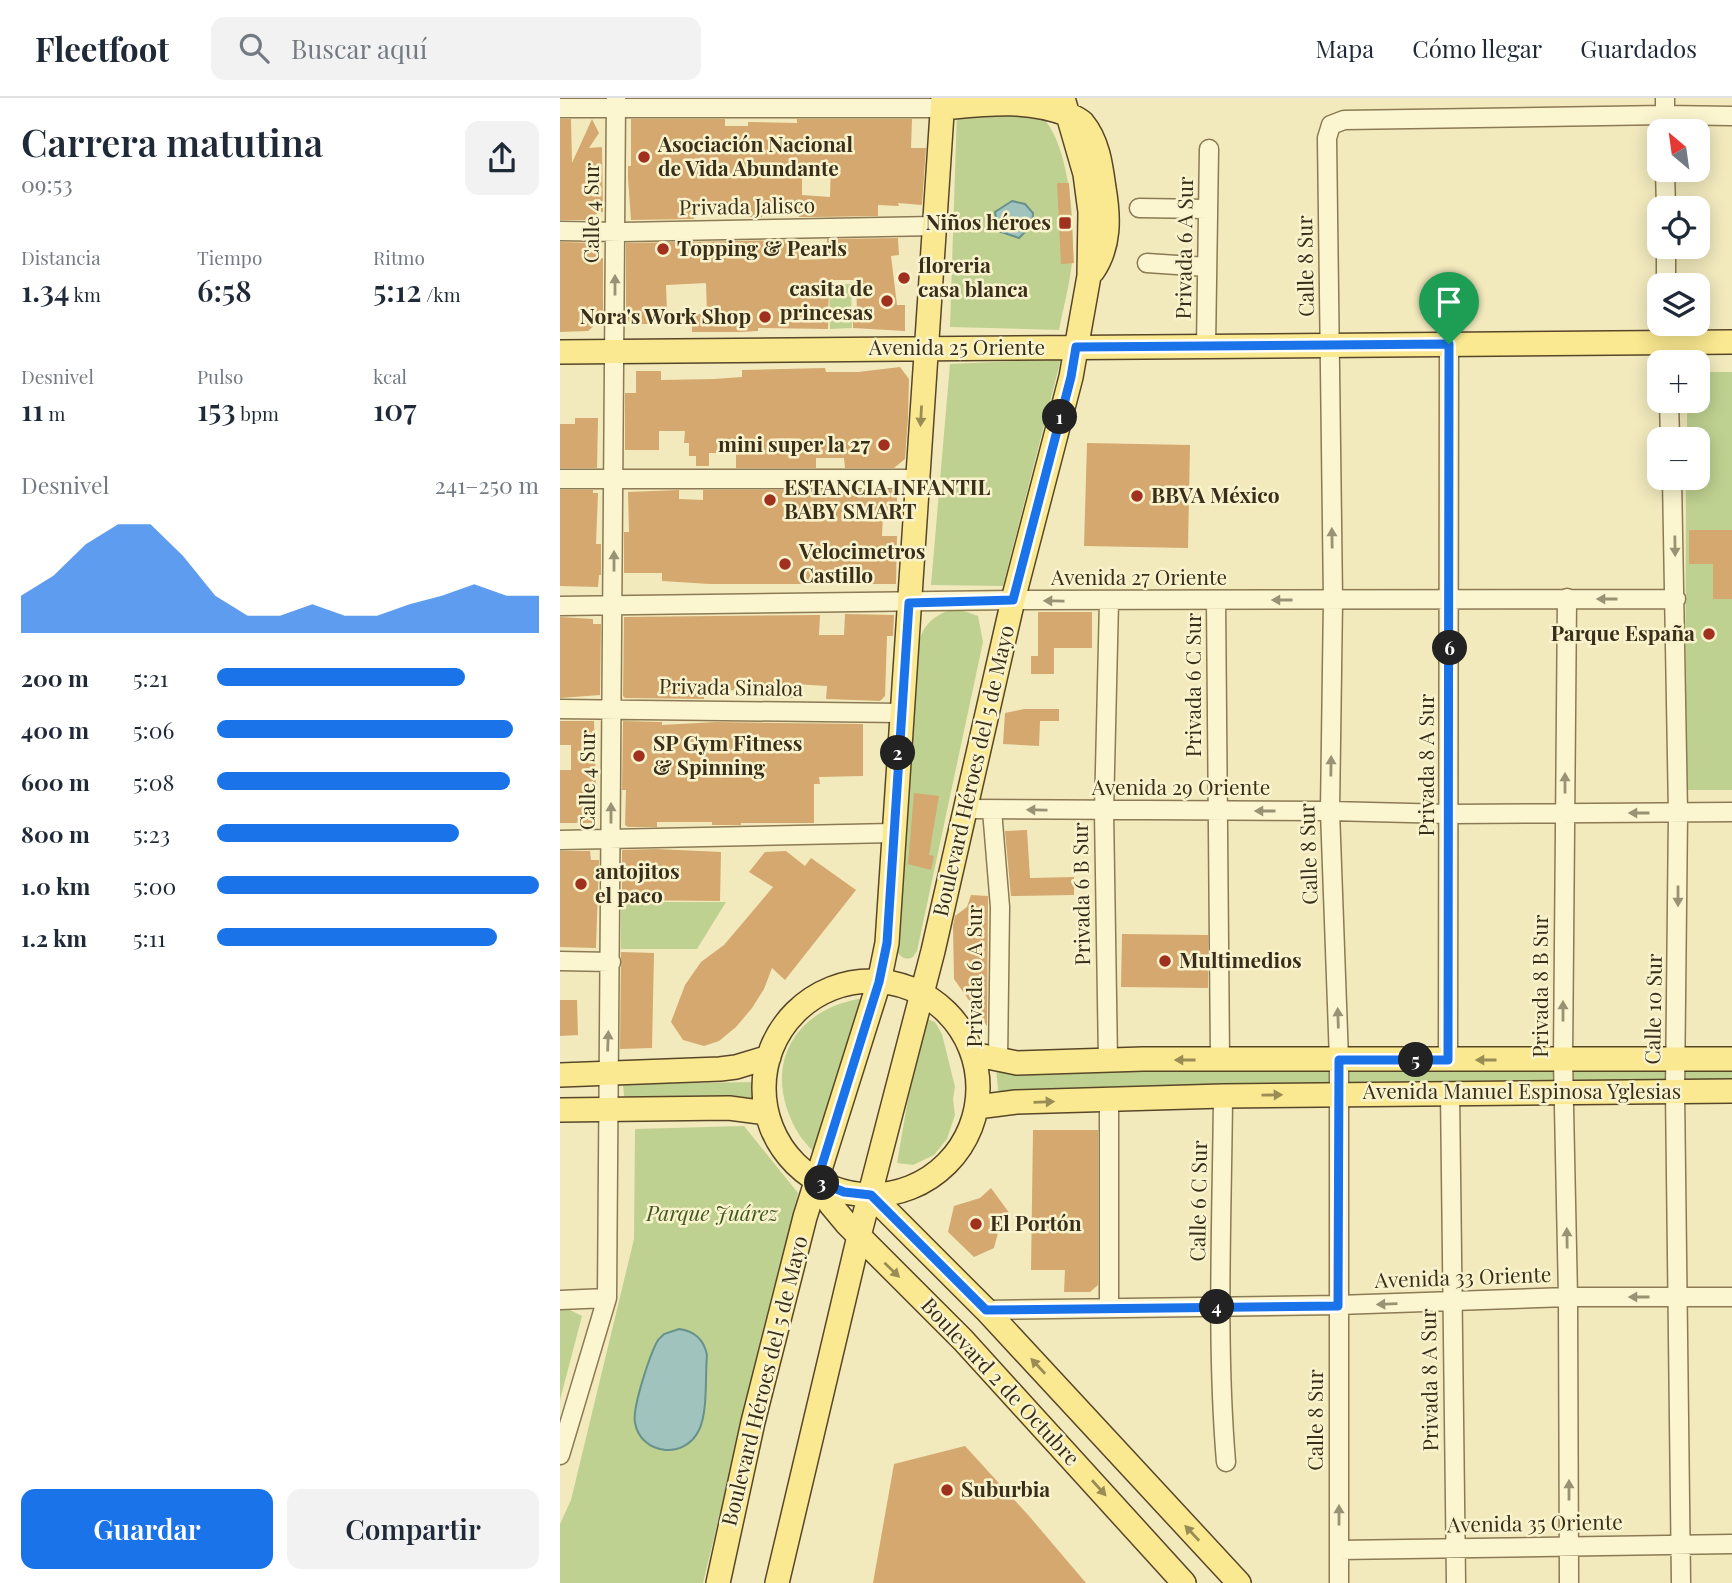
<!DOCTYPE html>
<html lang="es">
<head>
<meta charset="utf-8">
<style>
	body { margin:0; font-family:"Playfair Display",serif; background:#f2f2f3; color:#1f2937; height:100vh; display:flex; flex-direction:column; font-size:26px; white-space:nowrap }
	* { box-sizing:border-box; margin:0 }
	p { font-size:23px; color:#747a83 }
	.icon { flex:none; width:38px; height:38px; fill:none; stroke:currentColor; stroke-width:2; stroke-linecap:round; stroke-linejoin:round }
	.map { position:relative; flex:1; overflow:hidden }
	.sheet { display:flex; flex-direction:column; background:#fff; width:560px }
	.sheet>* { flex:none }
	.needle { width:46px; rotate:331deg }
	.buttons { position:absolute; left:1087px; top:21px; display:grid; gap:14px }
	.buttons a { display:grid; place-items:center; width:63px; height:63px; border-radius:14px; background:#fff; box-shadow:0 4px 18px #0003; font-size:35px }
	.pin { position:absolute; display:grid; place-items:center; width:60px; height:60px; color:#fff; margin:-72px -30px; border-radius:50% 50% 50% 0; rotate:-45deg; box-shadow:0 0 7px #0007 }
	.pin .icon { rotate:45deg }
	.km { position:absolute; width:35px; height:35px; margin:-18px; border-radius:50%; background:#222; color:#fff; font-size:19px; line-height:35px; text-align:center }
	.round { display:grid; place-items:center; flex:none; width:74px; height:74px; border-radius:14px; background:#f2f2f3 }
	.overview { display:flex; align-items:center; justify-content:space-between; height:119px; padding:0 21px }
	h1 { font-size:38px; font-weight:600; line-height:52px }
	.figures { display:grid; grid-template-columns:repeat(3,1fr); gap:10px; height:119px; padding:7px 21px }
	.figures div { display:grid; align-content:center }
	.figures b { font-size:30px; font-weight:600 }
	.figures small { font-size:19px; font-weight:400 }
	.figures p { font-size:19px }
	.chart { height:196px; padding:14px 21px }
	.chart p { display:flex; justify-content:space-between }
	.chart svg { width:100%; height:126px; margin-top:7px; fill:#1a73e8; opacity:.7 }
	.action { display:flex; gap:14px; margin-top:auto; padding:14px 21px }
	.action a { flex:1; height:80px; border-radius:14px; background:#1a73e8; color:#fff; font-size:28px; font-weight:600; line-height:80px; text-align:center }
	.action a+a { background:#f2f2f3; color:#1f2937 }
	ul { padding:0 21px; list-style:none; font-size:23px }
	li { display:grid; grid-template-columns:112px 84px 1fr; align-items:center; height:52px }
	li i { height:18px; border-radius:9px; background:#1a73e8 }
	header { display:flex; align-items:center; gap:42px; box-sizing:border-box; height:98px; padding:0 35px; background:#fff; border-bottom:2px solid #e0e1e3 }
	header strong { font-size:33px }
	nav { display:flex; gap:38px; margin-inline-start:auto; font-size:24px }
	.search { width:490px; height:63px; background:#f2f2f3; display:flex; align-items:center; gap:18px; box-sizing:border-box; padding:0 24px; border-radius:14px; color:#747a83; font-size:26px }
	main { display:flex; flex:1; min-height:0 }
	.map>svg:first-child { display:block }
	.green { fill:#bfd190 }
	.water { fill:#a1c3be; stroke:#67918d; stroke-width:2 }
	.building { fill:#d4a86e; fill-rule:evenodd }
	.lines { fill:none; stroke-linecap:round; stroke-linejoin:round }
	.minor-casing { stroke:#8b7a54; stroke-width:21 }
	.major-casing { stroke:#584629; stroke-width:26 }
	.minor { stroke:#fcf6d0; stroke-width:18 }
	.major { stroke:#fae990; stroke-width:23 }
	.oneway { fill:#9a9275 }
	.oneway2 { fill:#9a8c55 }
	.route-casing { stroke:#fff; stroke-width:14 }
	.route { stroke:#1a73e8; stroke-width:9 }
	.poi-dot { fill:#a0311e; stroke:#f9f3cd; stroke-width:2.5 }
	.labels { text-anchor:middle; stroke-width:5; stroke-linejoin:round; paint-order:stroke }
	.poi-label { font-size:21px; font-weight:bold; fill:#392e1a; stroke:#f9f3cd; text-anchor:start }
	.street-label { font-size:21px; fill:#392e1a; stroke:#f9f3cd }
	.park-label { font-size:21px; font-style:italic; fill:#41581f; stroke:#f9f3cd }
</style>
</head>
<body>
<header>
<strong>Fleetfoot</strong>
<div class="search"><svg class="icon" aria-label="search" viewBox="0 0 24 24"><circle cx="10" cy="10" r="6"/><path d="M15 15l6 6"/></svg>Buscar aquí</div>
<nav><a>Mapa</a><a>Cómo llegar</a><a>Guardados</a></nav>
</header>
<main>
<section class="sheet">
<div class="overview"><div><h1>Carrera matutina</h1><p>09:53</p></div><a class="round"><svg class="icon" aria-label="share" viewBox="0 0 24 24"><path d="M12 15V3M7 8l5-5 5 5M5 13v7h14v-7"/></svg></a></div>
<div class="figures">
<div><p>Distancia</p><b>1.34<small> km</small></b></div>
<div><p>Tiempo</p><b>6:58</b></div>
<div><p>Ritmo</p><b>5:12<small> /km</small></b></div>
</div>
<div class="figures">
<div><p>Desnivel</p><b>11<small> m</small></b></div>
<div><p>Pulso</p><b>153<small> bpm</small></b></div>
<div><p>kcal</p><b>107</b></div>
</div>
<div class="chart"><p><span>Desnivel</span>241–250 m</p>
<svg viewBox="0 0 160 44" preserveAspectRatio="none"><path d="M0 44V31L10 24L20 13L30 6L40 6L50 17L60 31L70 38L80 38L90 34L100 38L110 38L120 34L130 31L140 27L150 31L160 31V44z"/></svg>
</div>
<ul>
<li><b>200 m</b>5:21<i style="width:77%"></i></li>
<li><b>400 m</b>5:06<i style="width:92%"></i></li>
<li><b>600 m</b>5:08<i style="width:91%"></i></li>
<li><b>800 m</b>5:23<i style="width:75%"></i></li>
<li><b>1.0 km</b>5:00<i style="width:100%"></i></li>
<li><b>1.2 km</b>5:11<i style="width:87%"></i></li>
</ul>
<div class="action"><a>Guardar</a><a>Compartir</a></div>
</section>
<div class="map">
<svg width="1172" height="1485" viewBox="0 0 1172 1485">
	<rect width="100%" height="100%" fill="#f2eabd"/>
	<path class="green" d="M397 12 481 18C506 41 513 108 513 141 514 171 505 202 499 232L390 229Z
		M269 186H291L292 230 270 231Z
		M501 261 443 488 371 487 390 266Z
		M1138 274H1172V692H1125L1126 380H1138V341H1127V303H1138Z
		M391 512H401L418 518 423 544 357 853 353 859C346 863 340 859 336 852L358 550C361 530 371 518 391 512Z
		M61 804H166L137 851H61Z
		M303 900 258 1058C252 1052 245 1045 240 1038 200 974 229 912 303 900Z
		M362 919 375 924 382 936 395 989 393 1001 395 1017 387 1041 374 1057 353 1067 337 1065Z
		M773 965 772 992 439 1001 436 970Z
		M784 965H1172V987L784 992Z
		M196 984V997L185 1005 92 1006 64 998 63 986Z
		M184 1028 238 1095 143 1485H0V1426L11 1402 74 1141 75 1031Z
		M0 1207 22 1218 0 1302Z"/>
	<path class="water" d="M452 103 465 106 473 115 472 127 459 140 438 133 435 114Z
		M119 1231C135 1233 144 1242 147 1257 145 1278 148 1314 139 1332 125 1362 81 1357 75 1325 72 1310 90 1256 98 1242L104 1236Z"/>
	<path class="building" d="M0 21H11L12 65 32 21 39 35 29 50 42 49 43 114H37V122H0Z
		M71 21H165V28H188V24L237 25V21H352L351 50H366L362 107 338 105 339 108 318 107V118L255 119H239V110L202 112V119H188V110H160V106H134V121L71 122 68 80V68H71ZM242 66H271L270 99 242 97Z
		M497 85H509L514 165 501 166Z
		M338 140 339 157 331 158 337 207H345V233L293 230V216H297L296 182H269L268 231 198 230V233L181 234H132V216H147L146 185 106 187 107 215H89L90 226H66V145L239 142V162L267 161V141Z
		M0 144 38 145V161L43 160V220L28 233 0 234Z
		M340 269 349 281 348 320 345 361 334 370H285L284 360H256V370H176V355H149V368H136V358H129V345H124L125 333H99V352H65V295H76V273H101V282L154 281 182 279V272L265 270 266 274H298Z
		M15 320H38L37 370H0V326H15Z
		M527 345 630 347 628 450 524 448Z
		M0 392H33V395H38L36 446H41V477H39L38 489 0 488Z
		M119 392V401L143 402V392H337V414L323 415 322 438H337L336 486H150L102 483V475H64V434H69L68 394Z
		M1129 432H1172V501H1153V466H1129Z
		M478 514H532V550H494V576H471V558H478Z
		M285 516 334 517 333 538H327L325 598 320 603 266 601 267 588 234 586V600L209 599V588H182V592L144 593V601L65 600 63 598 64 519 260 517 259 537H284Z
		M0 519 33 521V526H41L40 597 0 600Z
		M464 611H499V623H480L479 648 443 646 445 615Z
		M0 623H34L37 725H0V672H11V647H0Z
		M63 623 102 624V627L156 624 303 626V678L259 679 260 686H254V725H181V727H152V724H97V729H68L65 727 66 692H62Z
		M354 695 379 698 369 757 374 758 371 772 348 766Z
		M467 732 470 780 514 779V797L451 798 445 733Z
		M96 751 161 754 160 803 62 802V752Z
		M0 753H30L31 762H39L36 850 0 849Z
		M226 753 245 768 251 760 296 792 225 882 212 870 204 891 192 910 176 929 159 943 144 948 123 942 111 924 125 887 141 864 164 847 213 789 189 774 205 754Z
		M411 797 428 798 427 928 394 881 393 828 395 818 407 809Z
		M562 836 648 837V890L561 889Z
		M61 854 94 855 92 950 60 951Z
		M0 902H17L18 937 0 938Z
		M473 1032H538V1187L530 1194H504L505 1172H471Z
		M431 1090 450 1116 439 1131 434 1150 414 1159 388 1134 394 1108 420 1100Z
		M405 1348 469 1418 526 1485H313L334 1366Z"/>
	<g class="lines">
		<g class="minor-casing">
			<path id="minor" d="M0 10H382
				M1105 33V0
				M1105 72 1106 110
				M579 110 646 111
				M0 133 62 134 375 128
				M1106 149V187
				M587 165 647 169
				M1106 226 1107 264
				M646 249 649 51
				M1109 303 1110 341
				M1112 380 1118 715 1115 993 1121 1485
				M0 381H358
				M1007 500 1003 962 1008 1199 1009 1485
				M656 502 660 962
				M0 508 453 502 1116 501
				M0 611 341 615
				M406 711 770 713 890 716 1172 714
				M432 712 440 809 438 962
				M0 742 333 735
				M0 863 51 864
				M888 962 889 246
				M548 963 544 713 549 503
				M890 994 896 1485
				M663 998C662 1120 656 1243 666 1364
				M549 1001V1210
				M0 1202 47 1200
				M426 1212 778 1207 1008 1199H1172
				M0 1357 47 1200 56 0
				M779 1452 1172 1446
				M779 1485V962L770 713 773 502 767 40 771 27 784 22 1105 17 1172 18"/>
		</g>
		<g class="major-casing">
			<path id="major" d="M382 10C425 6 467 0 509 17 514 19 519 21 523 25 538 43 541 68 544 90 549 119 550 148 533 173
				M0 254 1172 244
				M204 990a107 107 0 1 1 214 0a107 107 0 1 1-214 0Z
				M413 956 457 965 583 961H1172
				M0 977 160 971 176 969 209 959
				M417 1009 456 1004 663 998 1172 993
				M0 1012 169 1010 207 1015
				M257 1083 271 1107 286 1125 403 1242 624 1485
				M311 1097 426 1212 679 1485
				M158 1485 193 1324 245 1119 319 884 327 845 383 0
				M217 1485 299 1138 373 853 453 502 511 279 529 178 530 114 525 76 503 0"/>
		</g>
		<use href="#minor" class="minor"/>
		<use href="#major" class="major"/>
	</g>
	<defs><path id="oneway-solid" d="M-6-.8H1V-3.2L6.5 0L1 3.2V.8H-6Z" transform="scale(1.75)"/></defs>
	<g class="oneway">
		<use href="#oneway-solid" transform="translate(55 187) rotate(-90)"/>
		<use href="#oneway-solid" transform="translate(772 440) rotate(-91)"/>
		<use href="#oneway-solid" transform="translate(1115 448) rotate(89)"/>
		<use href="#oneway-solid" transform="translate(54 463) rotate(-90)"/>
		<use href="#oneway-solid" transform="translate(1047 501) rotate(-180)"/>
		<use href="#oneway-solid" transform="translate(722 502) rotate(180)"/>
		<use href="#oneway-solid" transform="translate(494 503) rotate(-179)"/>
		<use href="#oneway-solid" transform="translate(771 668) rotate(-89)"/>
		<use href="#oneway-solid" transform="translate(1005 685) rotate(-90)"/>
		<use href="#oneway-solid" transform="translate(477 712) rotate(-179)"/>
		<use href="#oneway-solid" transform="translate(705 713) rotate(180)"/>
		<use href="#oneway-solid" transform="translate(51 715) rotate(-90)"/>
		<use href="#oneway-solid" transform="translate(1079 715) rotate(180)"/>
		<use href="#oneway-solid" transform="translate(1118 798) rotate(90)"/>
		<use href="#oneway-solid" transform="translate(1003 913) rotate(-90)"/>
		<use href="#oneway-solid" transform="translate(778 920) rotate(-92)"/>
		<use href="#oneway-solid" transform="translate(48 943) rotate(-88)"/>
		<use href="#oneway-solid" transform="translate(1007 1140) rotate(-91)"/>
		<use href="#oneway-solid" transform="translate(1079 1199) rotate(180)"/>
		<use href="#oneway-solid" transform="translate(827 1206) rotate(178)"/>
		<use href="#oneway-solid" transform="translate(1009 1392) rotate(-90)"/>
		<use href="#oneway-solid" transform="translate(779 1417) rotate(-90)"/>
	</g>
	<g class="oneway2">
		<use href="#oneway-solid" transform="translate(361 318) rotate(93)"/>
		<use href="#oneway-solid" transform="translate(625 962) rotate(-180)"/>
		<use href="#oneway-solid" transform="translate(926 962) rotate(-180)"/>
		<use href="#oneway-solid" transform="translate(712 997) rotate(-1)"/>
		<use href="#oneway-solid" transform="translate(484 1004) rotate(-2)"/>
		<use href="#oneway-solid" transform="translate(332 1172) rotate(44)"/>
		<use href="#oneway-solid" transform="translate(478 1268) rotate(-133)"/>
		<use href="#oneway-solid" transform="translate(539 1390) rotate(48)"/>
		<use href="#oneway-solid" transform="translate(632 1435) rotate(-133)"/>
	</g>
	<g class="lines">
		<g class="route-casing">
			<path id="route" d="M889 246 888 962H779L778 1208 426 1212 311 1097 284 1094 257 1083 319 884 327 845 349 505 453 502 511 279 516 249Z"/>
		</g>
		<use href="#route" class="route"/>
	</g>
	<g class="poi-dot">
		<circle cx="84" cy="59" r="7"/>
		<rect x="498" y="118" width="14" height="14" rx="3.5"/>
		<circle cx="103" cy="151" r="7"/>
		<circle cx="344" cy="180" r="7"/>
		<circle cx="327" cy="203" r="7"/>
		<circle cx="205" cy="219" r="7"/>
		<circle cx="324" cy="347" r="7"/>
		<circle cx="577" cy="398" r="7"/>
		<circle cx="210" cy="402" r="7"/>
		<circle cx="225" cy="466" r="7"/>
		<circle cx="1149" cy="536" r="7"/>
		<circle cx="79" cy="658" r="7"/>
		<circle cx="21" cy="786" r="7"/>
		<circle cx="605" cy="863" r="7"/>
		<circle cx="416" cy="1126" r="7"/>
		<circle cx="387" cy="1392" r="7"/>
	</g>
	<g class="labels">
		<g class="poi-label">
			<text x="98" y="54">Asociación Nacional<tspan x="98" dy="24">de Vida Abundante</tspan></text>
			<text x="491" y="132" text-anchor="end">Niños héroes</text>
			<text x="117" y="158">Topping &amp; Pearls</text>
			<text x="358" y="175">floreria<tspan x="358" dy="24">casa blanca</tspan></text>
			<text x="313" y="198" text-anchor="end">casita de<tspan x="313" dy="24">princesas</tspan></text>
			<text x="191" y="226" text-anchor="end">Nora's Work Shop</text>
			<text x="310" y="354" text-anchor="end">mini super la 27</text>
			<text x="224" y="397">ESTANCIA INFANTIL<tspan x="224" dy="24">BABY SMART</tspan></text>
			<text x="591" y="405">BBVA México</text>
			<text x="239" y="461">Velocimetros<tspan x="239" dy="24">Castillo</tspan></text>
			<text x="1135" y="543" text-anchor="end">Parque España</text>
			<text x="93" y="653">SP Gym Fitness<tspan x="93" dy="24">&amp; Spinning</tspan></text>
			<text x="35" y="781">antojitos<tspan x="35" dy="24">el paco</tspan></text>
			<text x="619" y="870">Multimedios</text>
			<text x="430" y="1133">El Portón</text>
			<text x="401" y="1399">Suburbia</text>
		</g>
		<g class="street-label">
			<text transform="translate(187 109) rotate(-1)" y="7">Privada Jalisco</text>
			<text transform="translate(32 115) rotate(-90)" y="7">Calle 4 Sur</text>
			<text transform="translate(625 150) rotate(-89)" y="7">Privada 6 A Sur</text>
			<text transform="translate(746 168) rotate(-91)" y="7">Calle 8 Sur</text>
			<text x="397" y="257">Avenida 25 Oriente</text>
			<text x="579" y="487">Avenida 27 Oriente</text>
			<text transform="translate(634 587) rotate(-90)" y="7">Privada 6 C Sur</text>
			<text transform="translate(171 590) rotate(1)" y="7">Privada Sinaloa</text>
			<text transform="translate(867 667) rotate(-90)" y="7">Privada 8 A Sur</text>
			<text transform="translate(414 673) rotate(-77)" y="7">Boulevard Héroes del 5 de Mayo</text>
			<text transform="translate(28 682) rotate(-90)" y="7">Calle 4 Sur</text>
			<text x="621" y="697">Avenida 29 Oriente</text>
			<text transform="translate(749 756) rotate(-92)" y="7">Calle 8 Sur</text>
			<text transform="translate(522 796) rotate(-91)" y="7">Privada 6 B Sur</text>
			<text transform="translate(415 878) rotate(-90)" y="7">Privada 6 A Sur</text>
			<text transform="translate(981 888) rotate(-90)" y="7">Privada 8 B Sur</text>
			<text transform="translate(1094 911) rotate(-89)" y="7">Calle 10 Sur</text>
			<text x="962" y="1001">Avenida Manuel Espinosa Yglesias</text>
			<text transform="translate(639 1103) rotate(-89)" y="7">Calle 6 C Sur</text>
			<text transform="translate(903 1180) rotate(-2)" y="7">Avenida 33 Oriente</text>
			<text transform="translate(870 1282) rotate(-91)" y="7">Privada 8 A Sur</text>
			<text transform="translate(205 1283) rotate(-76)" y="7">Boulevard Héroes del 5 de Mayo</text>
			<text transform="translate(440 1284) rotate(47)" y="7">Boulevard 2 de Octubre</text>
			<text transform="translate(756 1322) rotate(-90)" y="7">Calle 8 Sur</text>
			<text transform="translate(975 1426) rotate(-1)" y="7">Avenida 35 Oriente</text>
		</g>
		<g class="park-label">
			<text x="152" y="1123">Parque Juárez</text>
		</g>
	</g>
</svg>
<div class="buttons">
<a><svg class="needle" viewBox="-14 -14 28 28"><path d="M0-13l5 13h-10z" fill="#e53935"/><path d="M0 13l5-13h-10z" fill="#747a83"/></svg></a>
<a><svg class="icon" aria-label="locate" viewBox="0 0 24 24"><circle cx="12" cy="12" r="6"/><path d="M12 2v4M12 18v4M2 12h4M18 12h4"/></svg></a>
<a><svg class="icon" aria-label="layers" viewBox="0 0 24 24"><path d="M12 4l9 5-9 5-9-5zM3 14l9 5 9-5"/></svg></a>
<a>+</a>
<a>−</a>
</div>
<div class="pin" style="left:889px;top:246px;background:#1e9e55"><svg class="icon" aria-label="arrive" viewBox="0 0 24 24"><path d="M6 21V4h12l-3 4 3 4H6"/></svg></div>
<b class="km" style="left:500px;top:319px">1</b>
<b class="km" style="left:338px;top:655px">2</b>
<b class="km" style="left:262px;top:1085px">3</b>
<b class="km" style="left:657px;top:1209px">4</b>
<b class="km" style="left:856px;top:962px">5</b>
<b class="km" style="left:890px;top:550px">6</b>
</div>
</main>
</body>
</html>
